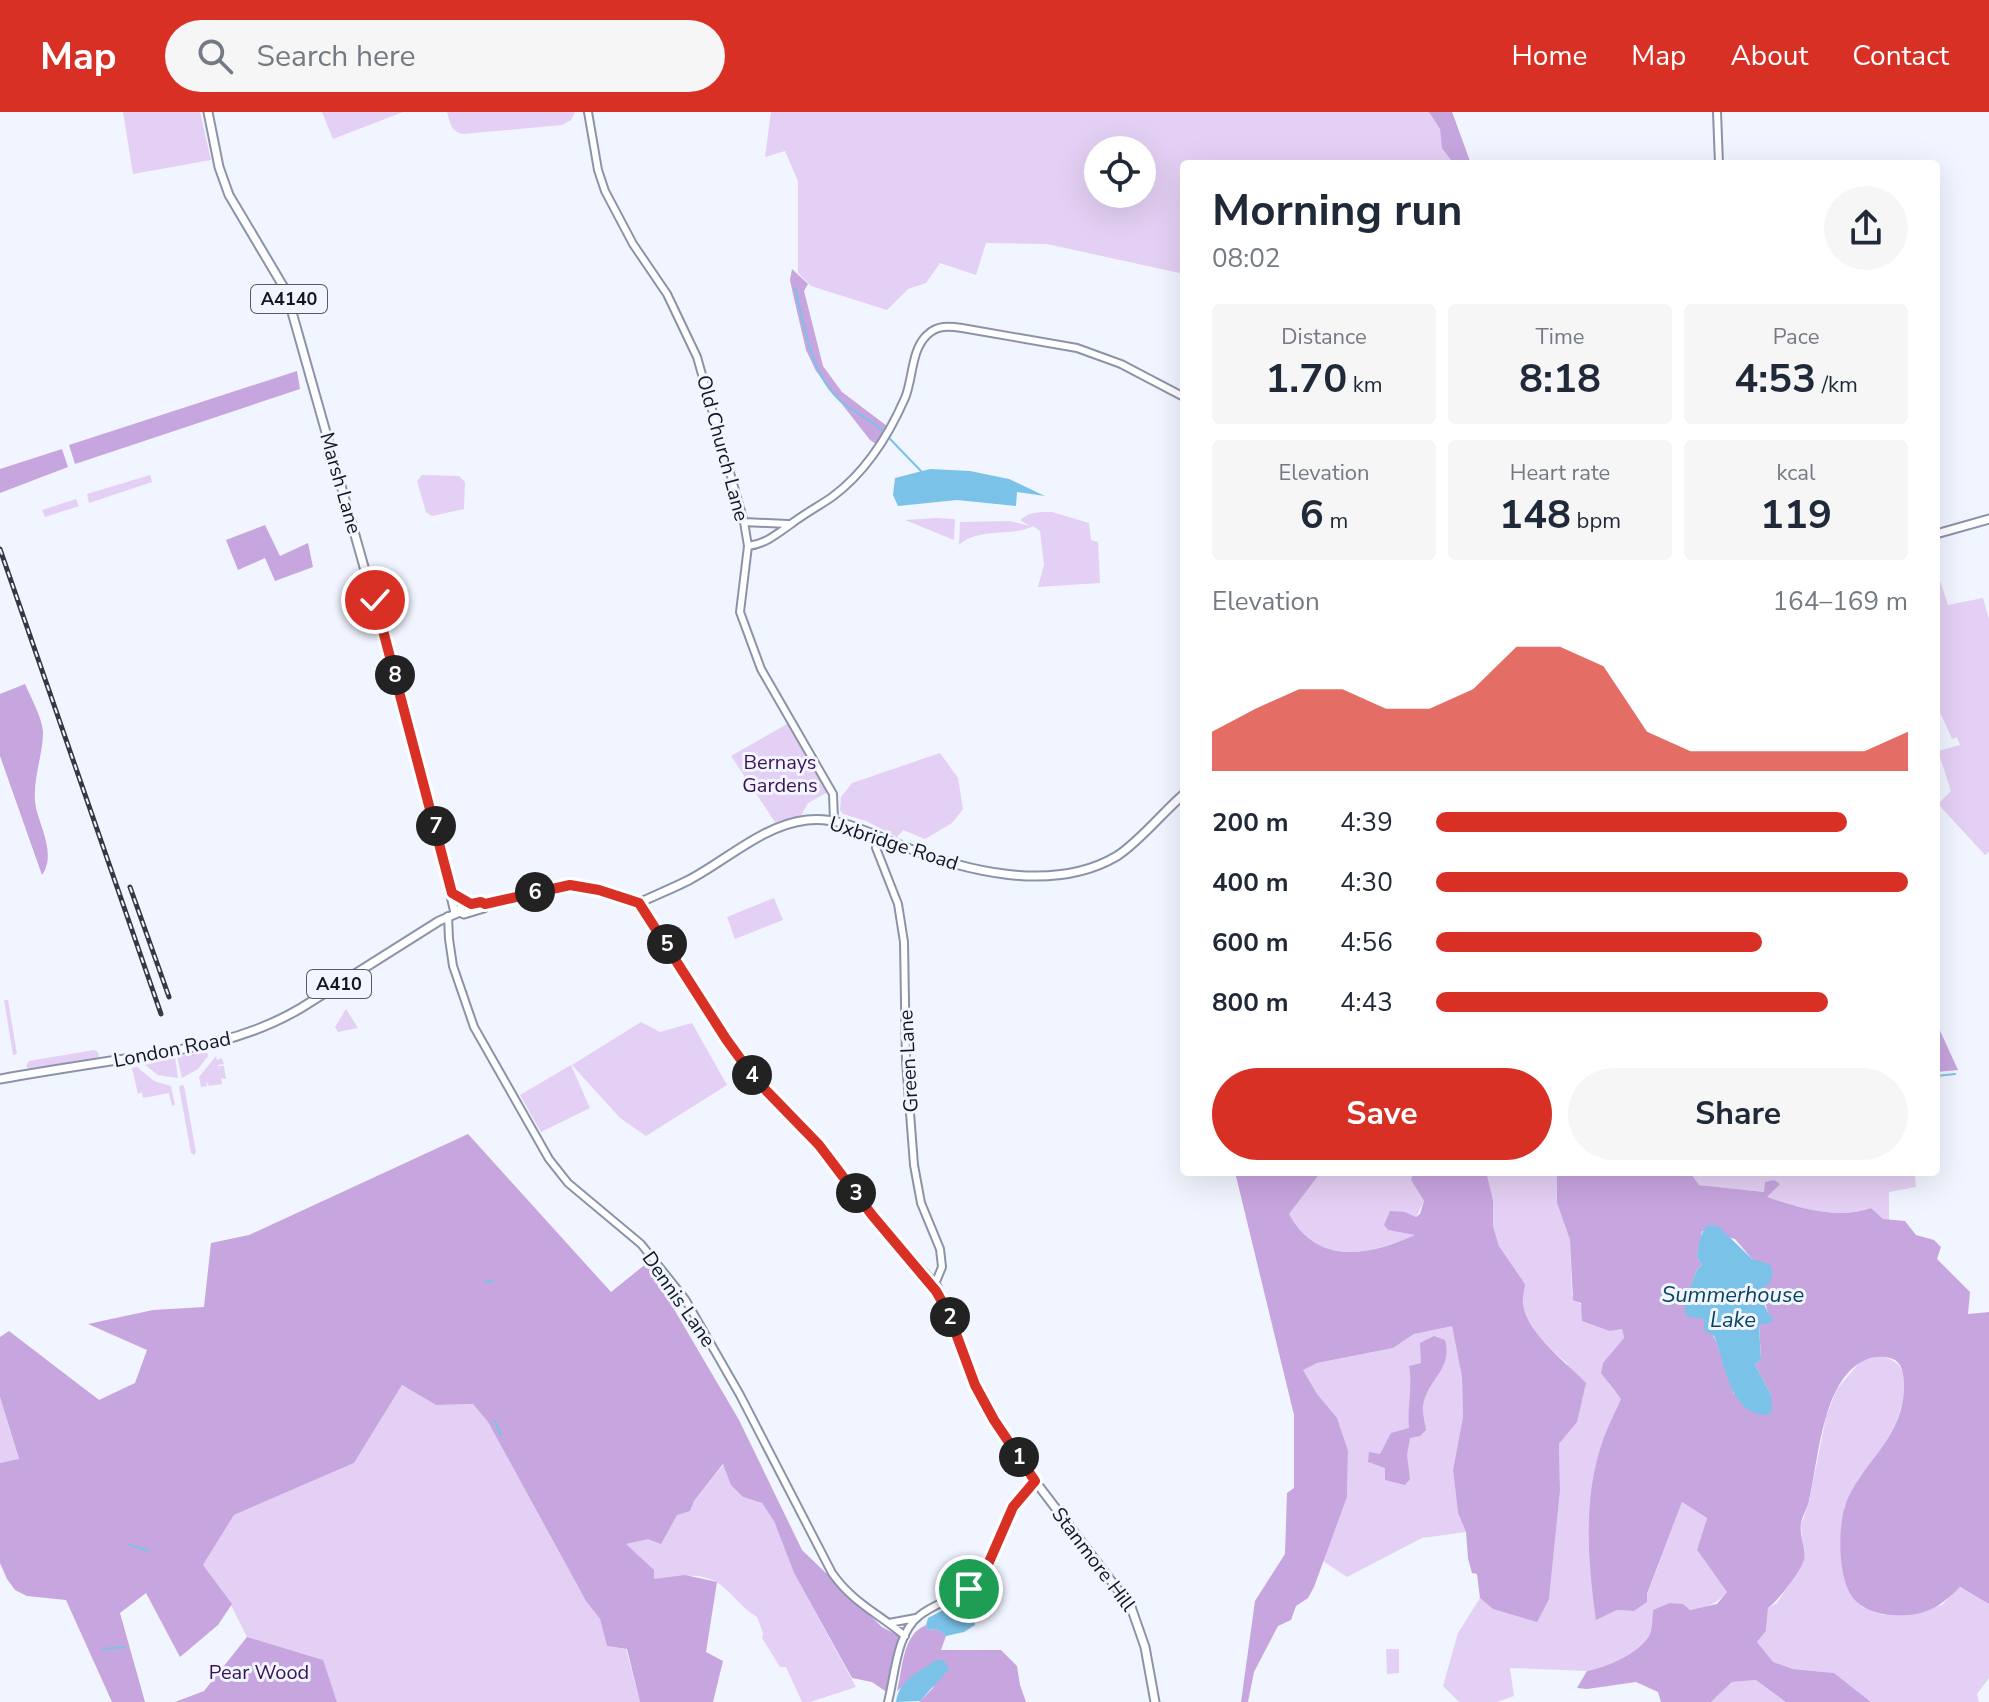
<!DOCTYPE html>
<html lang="en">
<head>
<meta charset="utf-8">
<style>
	body { margin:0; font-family:"Nunito Sans",sans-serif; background:#f6f6f7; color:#1f2937; height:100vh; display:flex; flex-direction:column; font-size:30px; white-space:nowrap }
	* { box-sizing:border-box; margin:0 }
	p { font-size:26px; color:#747a83 }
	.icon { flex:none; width:44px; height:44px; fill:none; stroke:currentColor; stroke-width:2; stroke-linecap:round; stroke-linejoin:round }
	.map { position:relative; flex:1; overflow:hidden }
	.details { position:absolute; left:1180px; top:48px; width:760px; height:1016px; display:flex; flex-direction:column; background:#fff; border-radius:8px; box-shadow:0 8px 32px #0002 }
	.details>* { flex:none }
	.buttons { position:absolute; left:1084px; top:24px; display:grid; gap:16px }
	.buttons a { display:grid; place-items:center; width:72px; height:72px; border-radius:50%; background:#fff; box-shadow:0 8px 32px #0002; font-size:40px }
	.pin { position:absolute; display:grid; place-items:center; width:68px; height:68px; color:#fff; margin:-34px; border:4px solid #fff; border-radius:50%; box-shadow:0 2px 8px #0007 }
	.km { position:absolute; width:40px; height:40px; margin:-20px; border-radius:50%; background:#222; color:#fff; font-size:22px; line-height:40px; text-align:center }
	.round { display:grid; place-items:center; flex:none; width:84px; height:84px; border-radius:42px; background:#f6f6f7 }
	.head { display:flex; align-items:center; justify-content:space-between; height:136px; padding:0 32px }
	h1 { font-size:44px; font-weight:700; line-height:60px }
	.stats { display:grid; grid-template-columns:repeat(3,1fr); gap:12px; height:136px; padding:8px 32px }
	.stats div { display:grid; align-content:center; border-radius:8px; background:#f6f6f7; text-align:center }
	.stats b { font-size:40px; font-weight:700 }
	.stats small { font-size:22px; font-weight:400 }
	.stats p { font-size:22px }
	.chart { height:224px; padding:16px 32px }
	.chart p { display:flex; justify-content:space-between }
	.chart svg { width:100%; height:144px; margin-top:8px; fill:#d93025; opacity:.7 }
	.button { display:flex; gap:16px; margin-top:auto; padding:16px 32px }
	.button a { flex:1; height:92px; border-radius:48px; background:#d93025; color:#fff; font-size:32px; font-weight:700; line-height:92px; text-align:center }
	.button a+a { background:#f6f6f7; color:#1f2937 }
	ul { padding:0 32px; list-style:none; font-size:26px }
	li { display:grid; grid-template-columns:128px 96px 1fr; align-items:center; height:60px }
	li i { height:20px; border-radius:10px; background:#d93025 }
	header { display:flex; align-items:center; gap:48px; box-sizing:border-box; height:112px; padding:0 40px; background:#d93025; color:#fff }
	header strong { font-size:38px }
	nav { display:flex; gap:44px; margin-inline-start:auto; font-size:28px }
	.search { width:560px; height:72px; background:#f6f6f7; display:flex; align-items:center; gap:20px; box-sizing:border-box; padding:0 28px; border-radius:44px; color:#747a83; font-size:30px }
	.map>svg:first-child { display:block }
	.green { fill:#e4d0f4; fill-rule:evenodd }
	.forest { fill:#c7a5df; fill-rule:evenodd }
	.water { fill:#7bc2e8 }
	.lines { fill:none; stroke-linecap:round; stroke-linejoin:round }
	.stream { stroke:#7bc2e8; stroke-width:2 }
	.tertiary-casing { stroke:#8b93a9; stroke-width:10 }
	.primary-casing { stroke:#8b93a9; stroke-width:11 }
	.tertiary { stroke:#fff; stroke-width:6 }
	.primary { stroke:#fff; stroke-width:7 }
	.rail-casing { stroke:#343840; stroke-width:5 }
	.rail { stroke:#f1f5ff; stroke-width:2; stroke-dasharray:6; stroke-linecap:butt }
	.route-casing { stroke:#fff; stroke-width:16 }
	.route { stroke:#d93025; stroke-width:10 }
	.labels { text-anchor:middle; stroke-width:6; stroke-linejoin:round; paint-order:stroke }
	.shield { fill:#f1f5ff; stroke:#565a62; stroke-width:2 }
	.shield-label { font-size:18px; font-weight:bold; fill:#14171f }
	.street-label { font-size:20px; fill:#14171f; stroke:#f1f5ff }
	.park-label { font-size:20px; fill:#3e1156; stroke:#f1f5ff }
	.water-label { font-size:22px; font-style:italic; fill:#08455f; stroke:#f1f5ff }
</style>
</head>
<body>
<header>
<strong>Map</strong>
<div class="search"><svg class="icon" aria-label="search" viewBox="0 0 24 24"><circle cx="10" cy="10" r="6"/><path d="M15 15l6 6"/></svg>Search here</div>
<nav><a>Home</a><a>Map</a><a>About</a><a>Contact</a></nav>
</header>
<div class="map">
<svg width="1989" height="1590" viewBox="0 0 1989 1590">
	<rect width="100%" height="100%" fill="#f1f5ff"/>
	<path class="green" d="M123 0H200L211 48 133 62Z
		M322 0H403L333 27Z
		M447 0H575L571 8 562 13 463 22C451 20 450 11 447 0Z
		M771 0H1452L1471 52H1184V162L1047 132 986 131 976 163 940 151 926 171 908 177 887 198 811 174 798 161V69L785 39 765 45ZM1098 38H1142V82H1098Z
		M150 363 152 370 89 391 87 382Z
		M422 363 459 364 465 370 464 397 432 404 426 400 417 369Z
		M76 387 79 394 45 405 42 398Z
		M1041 400H1052L1089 411 1091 428 1098 430 1100 471 1038 475 1044 453 1040 419 1033 414C1015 425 978 415 959 433L960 410 1010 409 1030 414 1020 408 1029 402Z
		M936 406 955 407 954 428 905 408Z
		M1936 456 1948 493 1983 486 1989 507V740L1985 743 1938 692 1951 679 1938 639 1960 633 1957 625 1952 627 1936 591Z
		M787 612 828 680 808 691 800 706 775 710 731 644Z
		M940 641 958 666 963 697 952 711 925 727 903 718 897 725 866 709 843 702 840 698 841 685 852 671Z
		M774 786 783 808 735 827 727 805Z
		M4 888H8L17 942 13 943Z
		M346 897 358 916 338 920 335 915Z
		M641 910 660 920 692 911 727 973 646 1024 620 1006 572 953Z
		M94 938 98 940 99 945 29 957 26 954 29 949Z
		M207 940 208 944 198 957 182 966 177 944Z
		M216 944 217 948 222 946 224 952 218 953 220 959 219 954H224L226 967 221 966 222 972 209 974 206 969 207 974 201 975 199 965Z
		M175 945 178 966 158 963 145 953Z
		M571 953 590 996 541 1020 520 983Z
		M137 955 154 969 171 974 175 993 172 994 169 981 143 986 142 980 138 982 132 956Z
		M181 973 184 974 196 1040 194 1043 191 1041 179 975Z
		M1321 1060H1413L1411 1068 1424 1089 1416 1105 1405 1100 1388 1118 1416 1123C1368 1143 1317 1155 1288 1102Z
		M1492 1060H1553L1557 1065V1091L1570 1128 1572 1184 1604 1216 1610 1219 1622 1217 1624 1226 1608 1271 1621 1287 1601 1334 1596 1507 1617 1498 1634 1499 1647 1490V1483L1682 1390 1707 1406 1697 1438 1727 1480C1709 1502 1681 1498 1653 1498 1652 1505 1653 1517 1649 1524 1638 1542 1607 1555 1587 1559L1510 1556 1514 1584 1497 1590H1459L1443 1574 1458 1521 1480 1486 1493 1497 1549 1486 1560 1379 1559 1332 1577 1310 1567 1251C1550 1238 1527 1215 1523 1192 1522 1187 1525 1178 1525 1172L1499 1134 1493 1114V1088L1487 1063Z
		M1690 1060H1915L1916 1075 1889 1080V1108L1883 1107 1871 1096C1838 1108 1797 1096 1766 1085L1765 1070V1080L1699 1073Z
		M1452 1213 1462 1265 1463 1305 1453 1358 1458 1401 1466 1420 1422 1426 1347 1465 1323 1449 1347 1385 1348 1339 1302 1258 1317 1251 1393 1236 1414 1222Z
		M1880 1244C1897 1248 1904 1254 1904 1273 1903 1327 1862 1351 1844 1396L1852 1484 1862 1495 1883 1503 1942 1493 1959 1475 1989 1492V1566L1977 1582 1979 1590H1871L1834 1561 1793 1557 1772 1550 1757 1530 1766 1519 1768 1496 1777 1491 1804 1449 1801 1413 1809 1390 1826 1305 1837 1277 1861 1249Z
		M402 1273 436 1293 473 1292 488 1310 586 1489 600 1507 607 1534 626 1537 640 1590H337L322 1548 247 1525 231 1493 203 1453 234 1403 354 1351Z
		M0 1285 19 1348 0 1351Z
		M724 1352 743 1385 762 1391 774 1409 794 1461 856 1575 810 1590H802L786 1555H780L762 1526 763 1521 757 1505C740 1495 733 1481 718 1471 700 1459 673 1465 654 1468L625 1432 648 1426 677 1402 690 1399 694 1389Z
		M1386 1537H1399V1561L1387 1562Z
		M1756 1568 1790 1590H1711L1732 1570Z"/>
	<path class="forest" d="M1429 0H1452L1471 52H1454L1442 36 1440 17Z
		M792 157 808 172 804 179 823 254 842 280 887 314 876 332 870 328 816 259 806 238 793 182 790 168Z
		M297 259 300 277 75 352 69 333Z
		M62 337 68 355 0 381V357Z
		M265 413 280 444 308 431 313 455 275 469 265 446 238 458 226 428Z
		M25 572C31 586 42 605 43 620 43 645 31 670 36 696 41 717 56 743 42 763L0 644V582Z
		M1936 910 1958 958 1936 960Z
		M468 1022 611 1180 647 1151 739 1308 802 1438 882 1515 899 1524 888 1581 872 1570 852 1566 794 1461 774 1409 762 1391 743 1385 731 1373 723 1352 694 1389 690 1399 677 1403 661 1432 648 1427 626 1432 654 1458V1467L685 1463 717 1470 706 1540 723 1549 713 1590H640L627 1537 607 1534 600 1507 586 1489 488 1310 473 1292 436 1293 402 1273 354 1351 234 1403 203 1453 232 1492 218 1513 180 1545 146 1481 120 1501 145 1590H112L66 1488 27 1484 15 1478 7 1467 0 1451V1351L19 1347 0 1285V1225L9 1219 99 1288 135 1271 147 1238 88 1212 153 1198 204 1195 211 1131 249 1123Z
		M1235 1060H1321L1289 1102C1317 1154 1368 1144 1415 1123L1388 1118 1384 1113 1390 1099 1405 1100 1416 1105 1420 1102 1424 1089 1411 1068 1413 1060H1492L1487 1063 1493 1088V1114L1499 1134 1525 1172C1525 1178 1522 1186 1523 1192 1527 1222 1567 1251 1586 1271L1577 1310 1559 1332 1560 1379 1549 1487 1537 1510 1493 1497 1480 1486 1477 1462 1472 1461 1468 1446 1466 1420 1458 1401 1453 1358 1463 1305 1462 1265 1452 1214 1414 1222 1393 1236 1317 1251 1303 1258 1317 1282 1337 1306 1348 1339 1347 1385 1314 1475 1308 1486 1296 1494 1291 1508 1278 1514 1254 1560 1248 1590H1241L1255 1489 1285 1442 1287 1381 1294 1376V1303Z
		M1553 1060H1690L1699 1073 1764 1080 1765 1070 1774 1068 1780 1072 1767 1085C1798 1096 1839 1108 1871 1096L1883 1107 1905 1109 1916 1123 1934 1128 1941 1135 1937 1147 1970 1180 1968 1202 1989 1200V1492L1960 1475C1938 1497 1923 1505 1891 1503 1877 1502 1862 1497 1853 1486 1837 1465 1837 1410 1848 1386 1867 1346 1903 1325 1904 1275 1904 1266 1903 1253 1895 1248 1887 1244 1879 1244 1871 1246 1822 1260 1819 1348 1809 1389 1807 1397 1802 1404 1801 1412 1799 1423 1806 1437 1804 1448 1801 1459 1777 1490 1768 1496L1766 1519 1757 1530 1773 1550 1793 1557 1834 1561 1871 1590H1786L1756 1568 1732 1570 1711 1590H1661L1658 1580 1636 1570 1587 1577 1577 1576 1587 1559C1607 1555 1638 1542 1649 1524 1653 1517 1652 1505 1653 1498L1670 1491 1683 1492 1690 1498 1717 1492 1727 1480 1697 1438 1707 1406 1682 1390 1647 1482V1490L1634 1499 1617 1498 1596 1508C1588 1450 1583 1390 1601 1334 1606 1318 1614 1303 1621 1287L1601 1261 1603 1251 1624 1226 1622 1217 1610 1219 1582 1209 1581 1191 1573 1188 1570 1128 1557 1091V1065ZM1702 1119 1735 1127 1752 1147 1773 1160 1762 1176 1768 1202 1759 1212 1761 1248 1755 1252 1771 1283 1734 1282 1717 1231 1704 1207 1692 1172 1697 1157 1702 1153 1697 1145Z
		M1434 1224 1445 1228C1453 1257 1429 1265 1423 1293 1422 1300 1425 1311 1426 1318L1420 1324 1410 1326 1407 1343 1410 1367 1405 1373 1385 1368V1356L1368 1350 1369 1340 1380 1342 1391 1321 1409 1316C1407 1294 1413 1274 1409 1254L1421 1251 1420 1231Z
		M926 1513 928 1518 937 1517 946 1524 941 1538H1001L1017 1554 1020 1573 1026 1590H919L933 1576 939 1547 897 1579C903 1556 902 1523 926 1513Z
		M247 1525 323 1548 337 1590H175L204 1579Z"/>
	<path class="water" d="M930 357 970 359 1009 367 1045 384 1017 380 1016 394 957 388 898 394 893 383 895 366Z
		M1708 1113 1718 1114 1752 1147 1769 1152 1773 1160 1769 1172 1762 1176C1762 1187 1765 1199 1773 1207L1772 1210 1759 1213 1761 1248 1755 1252 1771 1283 1772 1299 1767 1303C1728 1302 1726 1251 1714 1224L1704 1218V1207L1687 1204 1684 1193 1697 1157 1702 1153 1697 1145C1699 1132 1699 1122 1708 1113Z
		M972 1483 975 1513 964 1520 946 1524 937 1517 928 1518 926 1513 928 1506Z
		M938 1547 945 1550 949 1557 920 1589 896 1590C899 1567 921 1559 938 1547Z"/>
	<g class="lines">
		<path class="stream" d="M795 176C805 217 811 269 848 295 861 303 873 310 884 320
			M890 327 921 359
			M1936 964 1955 962
			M486 1169H493
			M495 1309 501 1323
			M130 1433 149 1439
			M103 1537 124 1535"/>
		<g class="tertiary-casing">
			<path id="tertiary" d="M588 0 598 58 605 79 633 132 667 182 697 245 744 410 748 434 740 500 761 557 833 682 834 708
				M1717 0 1719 52
				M744 410 788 412
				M748 434C765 432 777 422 791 412 804 402 819 394 832 385 866 360 888 325 905 286 913 267 911 238 927 223 937 213 949 214 962 216L1077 236 1121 252 1184 285
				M878 725 876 736 898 792 904 830 906 949 914 1053 921 1091 940 1137 942 1155 935 1172
				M448 804 449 827 453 854 474 915 549 1047 568 1071 641 1132 685 1187 740 1283 832 1461C853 1491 878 1501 905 1524
				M889 1511 916 1506
				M888 1590C895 1564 896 1522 919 1504 938 1488 965 1486 981 1465 995 1447 998 1422 1009 1403 1016 1390 1027 1381 1035 1369"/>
		</g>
		<g class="primary-casing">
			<path id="primary" d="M208 0 219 55 229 83 286 179 422 660 455 801
				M1936 422 1989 407
				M639 791 726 927 755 967 819 1033 872 1103 937 1175 975 1273 994 1308 1035 1369 1131 1495 1145 1535 1155 1590
				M639 791C656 783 673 776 689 768 727 748 763 713 807 708 840 704 870 722 900 733 964 759 1053 782 1117 744 1139 730 1163 700 1184 682
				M460 800 461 795 481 790 485 792 570 773 599 778 639 791
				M0 967C39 960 78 954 117 948 182 938 244 930 301 896L439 809 460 800 464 802 484 796 485 792"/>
		</g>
		<use href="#tertiary" class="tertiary"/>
		<use href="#primary" class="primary"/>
		<g class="rail-casing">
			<path id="rail" d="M0 437 161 902
				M130 775 169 885"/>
		</g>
		<use href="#rail" class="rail"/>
	</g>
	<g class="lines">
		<g class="route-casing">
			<path id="route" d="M375 488 452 781 471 792 481 790 485 792 570 773 599 778 639 791 726 927 755 967 819 1033 872 1103 936 1179 948 1200 975 1273 994 1308 1035 1369 1013 1395 986 1457 969 1477"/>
		</g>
		<use href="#route" class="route"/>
	</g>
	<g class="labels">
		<g class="shield">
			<rect x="251" y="173" width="76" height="28" rx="6"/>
			<rect x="307" y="858" width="64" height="28" rx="6"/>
		</g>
		<g class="shield-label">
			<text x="289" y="193">A4140</text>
			<text x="339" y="878">A410</text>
		</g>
		<g class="street-label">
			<text transform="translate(723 336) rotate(75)" y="7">Old Church Lane</text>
			<text transform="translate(341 371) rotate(74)" y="7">Marsh Lane</text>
			<text transform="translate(894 731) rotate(18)" y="7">Uxbridge Road</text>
			<text transform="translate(172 937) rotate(-11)" y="7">London Road</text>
			<text transform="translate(908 949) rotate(-93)" y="7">Green Lane</text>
			<text transform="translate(679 1187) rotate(55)" y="7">Dennis Lane</text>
			<text transform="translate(1094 1447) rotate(53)" y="7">Stanmore Hill</text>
		</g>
		<g class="park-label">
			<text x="780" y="657">Bernays<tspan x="780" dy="23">Gardens</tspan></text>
			<text x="259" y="1567">Pear Wood</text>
		</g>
		<g class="water-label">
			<text x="1733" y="1190">Summerhouse<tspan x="1733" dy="25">Lake</tspan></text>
		</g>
	</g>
</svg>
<div class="buttons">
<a><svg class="icon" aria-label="locate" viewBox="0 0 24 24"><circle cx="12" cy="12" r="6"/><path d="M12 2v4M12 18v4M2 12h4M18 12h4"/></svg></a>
</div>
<div class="pin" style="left:969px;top:1477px;background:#1e9e55"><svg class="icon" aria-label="arrive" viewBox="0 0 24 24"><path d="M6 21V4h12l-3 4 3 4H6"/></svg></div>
<div class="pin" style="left:375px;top:488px;background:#d93025"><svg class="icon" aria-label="check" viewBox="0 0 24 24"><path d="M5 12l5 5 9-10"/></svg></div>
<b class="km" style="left:1019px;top:1345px">1</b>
<b class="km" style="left:950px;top:1205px">2</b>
<b class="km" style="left:856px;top:1081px">3</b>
<b class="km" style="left:752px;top:963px">4</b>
<b class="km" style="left:667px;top:832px">5</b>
<b class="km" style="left:535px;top:780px">6</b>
<b class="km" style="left:436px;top:714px">7</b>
<b class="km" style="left:395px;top:563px">8</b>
<section class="details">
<div class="head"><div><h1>Morning run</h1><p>08:02</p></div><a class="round"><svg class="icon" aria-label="share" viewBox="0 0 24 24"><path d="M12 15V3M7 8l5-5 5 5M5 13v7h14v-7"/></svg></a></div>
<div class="stats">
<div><p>Distance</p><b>1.70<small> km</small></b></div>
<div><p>Time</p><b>8:18</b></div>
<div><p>Pace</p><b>4:53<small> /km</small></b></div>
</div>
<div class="stats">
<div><p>Elevation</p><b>6<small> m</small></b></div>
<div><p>Heart rate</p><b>148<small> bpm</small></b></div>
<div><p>kcal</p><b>119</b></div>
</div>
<div class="chart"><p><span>Elevation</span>164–169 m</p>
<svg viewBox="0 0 160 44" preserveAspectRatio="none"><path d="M0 44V32L10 25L20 19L30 19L40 25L50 25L60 19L70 6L80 6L90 12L100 32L110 38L120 38L130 38L140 38L150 38L160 32V44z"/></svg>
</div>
<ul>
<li><b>200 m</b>4:39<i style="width:87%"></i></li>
<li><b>400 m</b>4:30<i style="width:100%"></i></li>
<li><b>600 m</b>4:56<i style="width:69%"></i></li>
<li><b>800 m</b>4:43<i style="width:83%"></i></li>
</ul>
<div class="button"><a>Save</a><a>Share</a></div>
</section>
</div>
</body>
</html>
